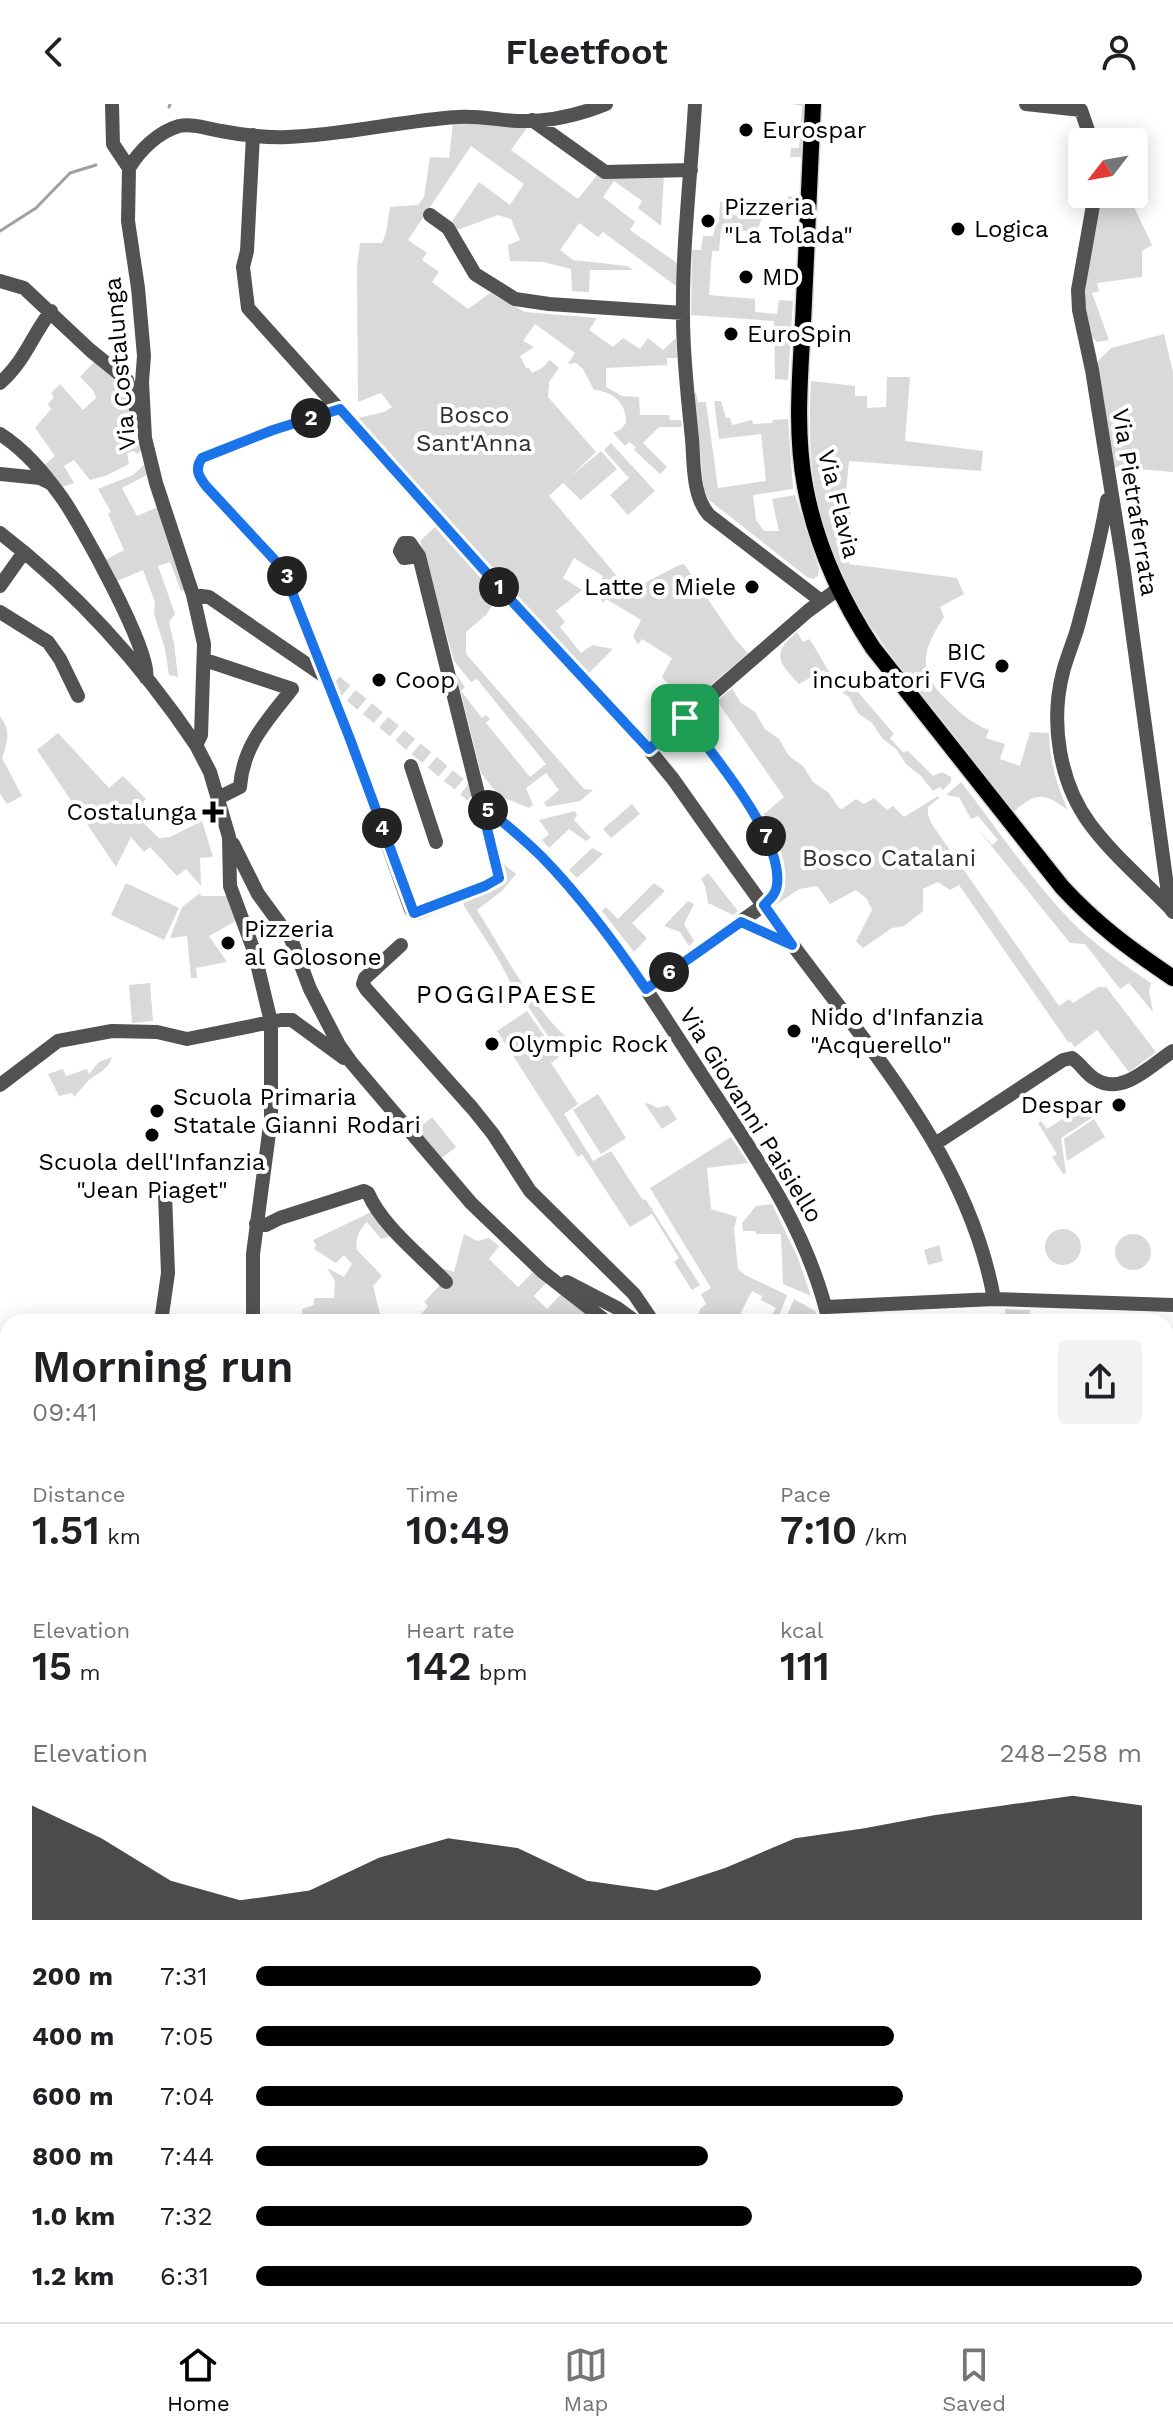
<!DOCTYPE html>
<html lang="en">
<head>
<meta charset="utf-8">
<style>
	body { margin:0; font-family:"Work Sans",sans-serif; background:#f2f2f2; color:#202124; height:100vh; display:flex; flex-direction:column; font-size:30px; white-space:nowrap }
	* { box-sizing:border-box; margin:0 }
	p { font-size:26px; color:#757577 }
	.icon { flex:none; width:44px; height:44px; fill:none; stroke:currentColor; stroke-width:2; stroke-linecap:round; stroke-linejoin:round }
	.map { position:relative; flex:1; overflow:hidden }
	.drawer { position:absolute; left:0px; top:1210px; width:1174px; height:1008px; display:flex; flex-direction:column; background:#fff; border-radius:24px 24px 0 0; box-shadow:0 4px 20px #0003 }
	.drawer>* { flex:none }
	.needle { width:52px; rotate:239deg }
	.controls { position:absolute; left:1068px; top:24px; display:grid; gap:16px }
	.controls a { display:grid; place-items:center; width:80px; height:80px; border-radius:8px; background:#fff; box-shadow:0 4px 20px #0003; font-size:40px }
	.pin { position:absolute; display:grid; place-items:center; width:68px; height:68px; color:#fff; margin:-34px; border-radius:16px; box-shadow:0 4px 12px #0006 }
	.km { position:absolute; width:40px; height:40px; margin:-20px; border-radius:50%; background:#222; color:#fff; font-size:22px; line-height:40px; text-align:center }
	.round { display:grid; place-items:center; flex:none; width:84px; height:84px; border-radius:8px; background:#f2f2f2 }
	.head { display:flex; align-items:center; justify-content:space-between; height:136px; padding:0 32px }
	h1 { font-size:44px; font-weight:600; line-height:60px }
	.stats { display:grid; grid-template-columns:repeat(3,1fr); gap:12px; height:136px; padding:8px 32px }
	.stats div { display:grid; align-content:center }
	.stats b { font-size:40px; font-weight:600 }
	.stats small { font-size:22px; font-weight:400 }
	.stats p { font-size:22px }
	.chart { height:224px; padding:16px 32px }
	.chart p { display:flex; justify-content:space-between }
	.chart svg { width:100%; height:144px; margin-top:8px; fill:#000; opacity:.7 }
	ul { padding:0 32px; list-style:none; font-size:26px }
	li { display:grid; grid-template-columns:128px 96px 1fr; align-items:center; height:60px }
	li i { height:20px; border-radius:10px; background:#000 }
	header { display:flex; justify-content:space-between; align-items:center; height:104px; padding:0 32px; background:#fff; font-size:36px; font-weight:600 }
	.dock { display:flex; justify-content:space-around; align-items:center; height:112px; border-top:2px solid #e0e0e0; background:#fff; font-size:22px; color:#757577 }
	.dock a { display:grid; justify-items:center; gap:4px }
	.dock .on { color:#000 }
	.map>svg:first-child { display:block }
	.green { fill:#d9d9d9 }
	.lines { fill:none; stroke-linecap:round; stroke-linejoin:round }
	.stream { stroke:#a0a0a0; stroke-width:3 }
	.minor-tunnel { stroke:#d9d9d9; stroke-width:14; stroke-dasharray:14 7; stroke-linecap:butt }
	.major-casing { stroke:#dbdbdb; stroke-width:19 }
	.minor { stroke:#525252; stroke-width:14 }
	.major { stroke:#000; stroke-width:16 }
	.route-casing { stroke:#fff; stroke-width:16 }
	.route { stroke:#1a73e8; stroke-width:10 }
	.poi-dot { fill:#000; stroke:#fff; stroke-width:3 }
	.labels { text-anchor:middle; stroke-width:8; stroke-linejoin:round; paint-order:stroke }
	.poi-label { font-size:24px; fill:#000; stroke:#fff; text-anchor:start }
	.street-label { font-size:24px; fill:#000; stroke:#fff }
	.park-label { font-size:24px; fill:#303030; stroke:#fff }
	.neighbourhood-label { font-size:26px; letter-spacing:2px; fill:#000; stroke:#fff }
</style>
</head>
<body>
<header><svg class="icon" aria-label="back" viewBox="0 0 24 24"><path d="M15 5l-7 7 7 7"/></svg>Fleetfoot<svg class="icon" aria-label="person" viewBox="0 0 24 24"><circle cx="12" cy="8" r="4"/><path d="M4 21q1-7 8-7t8 7"/></svg></header>
<div class="map">
<svg width="1173" height="2218" viewBox="0 0 1173 2218">
	<rect width="100%" height="100%" fill="#fff"/>
	<path class="green" d="M792 0H805L802 53H790L791 44H799L802 2Z
		M453 18 529 21 511 46 578 95 598 70 664 72 661 122 638 104 642 97 614 77 603 93 635 118 630 126 681 162 680 185 603 128 598 133 579 119 560 146 573 156 627 162 633 166H590L589 188 572 187 571 165 543 158 510 157 508 141 520 136 511 115 498 111 454 127 453 116 479 78 510 101 524 80 471 42 408 136 427 149 422 156 439 168 432 178 468 205 490 189 525 208 597 214 589 226 613 243 623 234 640 245 648 234 663 246 676 234 677 254H667V261L606 264V283L622 292 639 293 640 311H669L670 316H681L682 323H659L643 339 667 363 660 370 634 346 636 343 629 338 625 342 613 329 621 325 626 319C627 300 613 287 594 286L583 265 576 259 568 260 575 249 535 220 523 237 534 243 520 252 526 264H529L532 269 542 264 550 256 559 264 549 278 548 293 596 348 571 372 601 347 617 365 581 396 563 379 549 392 622 478 630 479 636 474 641 481 677 462 684 460 735 535 748 549 687 602 662 573 672 554 642 535 638 541 633 532 641 516 606 495 603 499 596 487 603 472 574 454 563 474 582 486 556 507 565 518 560 523 581 549 592 541 613 545 588 570 358 314 384 308 392 303 381 289 358 298 357 163 360 139H382L386 129 390 103 418 101 424 93 430 53 449 54Z
		M1100 90H1128L1152 141 1142 147V173L1097 179 1099 187 1092 189 1109 236 1097 238C1069 218 1099 122 1100 90Z
		M788 92 799 94V109L775 110 761 116 757 128 721 125 719 147H712L709 191 755 195V208L777 210 779 196 793 197 788 276 775 275 774 217 691 211 692 146H701L703 132H713L716 119 719 118 720 98 733 99V111L757 113 760 102 787 104Z
		M1164 230 1173 268V368L1113 363 1098 277V257L1111 244Z
		M94 258 116 271 132 312 119 315 125 338 138 336 143 345 137 350 134 347 127 349 129 360 105 372 90 376 74 356 64 362 74 379 60 384 44 361 55 352 35 324 51 305 48 300 54 293 51 289 60 280 83 306 96 294 93 286 80 273Z
		M887 273H910L905 337 983 347 981 367 849 357 846 388 851 398 849 460 957 474 964 490 940 503 944 513C919 551 918 570 952 601 964 612 973 620 989 626L986 634 1005 640 1000 655 1020 662 1030 628 1049 629C1050 657 1056 680 1068 706 1043 688 1037 688 1013 708 986 672 958 636 930 601 890 551 851 502 829 441 810 390 808 331 811 277L855 282V292H867V304L886 303Z
		M694 289H696L698 298H706L718 384 766 377 761 330 719 335 714 297H721L726 314H730L732 321 752 316 753 320 772 319 773 316 788 315 793 385 753 391 756 416 764 427H779L772 395 795 391 819 465 818 472 813 475 807 473 709 396 704 386Z
		M611 339 655 387 628 411 610 391 629 374 604 346Z
		M147 358 149 370 122 384 137 412 158 403 185 486 181 487 170 458 158 462 175 510 169 518 174 539 178 573 169 571 165 545 154 510 155 498 143 466 115 478 105 456 124 446 108 410 111 408 98 385 133 371Z
		M435 423 498 493 486 511 466 528V550L584 685 593 686 580 697 547 703 544 699 559 686 546 669 526 684 533 701 529 704 499 692 481 669 456 570 465 583 461 587 482 614 486 611 490 615 486 619 530 673 546 660 477 575 471 578 454 557 420 437Z
		M797 528 803 538 809 535C820 550 826 565 837 579L846 574 894 630 890 634 903 648 908 647 933 672 942 668 951 673V678L943 686 940 683 933 687 921 672 906 660 896 645 883 635 872 619 858 609 849 593 834 582 824 566 799 580C778 558 771 549 797 528Z
		M732 584 741 599 755 608 765 625 779 635 789 652 803 662 813 678 828 688 839 704 842 705 856 695 864 700 874 694 887 706 893 702 904 713 938 692 939 694 928 703V711L931 719 1059 902 1069 895 1073 899 1098 883H1106L1156 948 1129 968 1097 926 1075 943 1071 938H1068L959 781 950 786 938 778 923 785V807L904 822 892 824 863 844 856 837 872 806 867 795 856 786 830 800 817 782 799 785 774 802C798 775 778 737 764 710L784 693 717 597Z
		M0 612C11 627 8 638 2 654L22 692 7 700 0 690Z
		M58 629 109 684 123 672 146 695 133 709 159 734 170 733 202 717 213 753 200 754 201 782 186 765 177 772 150 743 144 748 131 733 116 763 37 646Z
		M961 678C997 724 1036 783 1077 823 1100 844 1125 862 1151 879L1149 887 1153 908 1129 879 1120 885 1085 840 1070 839 976 723 992 741 998 736 978 712 971 715 959 693 946 691Z
		M632 700 640 710 611 734 603 725Z
		M575 707 577 711 574 716 591 734 586 737 569 725 549 744 542 736 549 730 539 716Z
		M592 744 603 750 577 774 569 766Z
		M499 756 516 770 502 787 477 806C505 850 528 897 566 933L562 953 529 904 515 887 497 853 464 802 463 796 495 784Z
		M708 769 738 807 733 811 708 799 705 782 701 775Z
		M126 779 179 804 164 836 111 811Z
		M654 779 665 787 632 819 647 834 634 848 602 807 606 803 618 815Z
		M200 789 201 792H227L236 817 209 832 227 858 196 864 197 874H191L187 832 170 834 182 803Z
		M688 797 694 800 684 820 694 837 689 842 680 828 664 822Z
		M150 879 153 917 132 919 129 881Z
		M527 907 559 953 551 959 578 1000 564 1010 593 1057 611 1047 642 1095 646 1096 700 1181 692 1186 674 1158 679 1154 652 1110 630 1123 582 1050 578 1053 497 927Z
		M112 953C108 967 98 968 88 977 83 982 79 988 74 993L72 989 59 992 48 970 63 965 66 972 87 965 89 970 99 958Z
		M598 990 626 1034 601 1050 573 1006Z
		M1088 994 1093 995 1096 1011 1061 1034 1066 1069 1063 1070 1052 1053 1057 1050 1038 1019 1041 1017 1047 1025 1064 1014 1063 1011Z
		M647 999 658 1004 668 1001 677 1015 662 1025 645 1000Z
		M432 1013 456 1043 440 1055 419 1028V1024Z
		M1094 1015 1105 1033 1067 1057 1064 1035Z
		M731 1033 748 1059 707 1064 711 1105 737 1113 734 1124 738 1165 745 1171 787 1191 777 1218H768L776 1204 761 1196 762 1192 752 1187 736 1218H697L700 1205 706 1200 701 1190 711 1184 650 1084Z
		M772 1100 798 1154 811 1192 783 1180 781 1130H756L755 1127H743L742 1119 756 1102Z
		M371 1108 393 1131 381 1135 367 1118C359 1126 355 1134 357 1146L382 1172 373 1182 382 1218H303L302 1205 314 1201V1194H334L335 1177 327 1164 344 1173 352 1160 344 1151 336 1159 314 1145 316 1141 313 1136Z
		M1045 1143a18 18 0 1 1 36 0a18 18 0 1 1-36 0Z
		M464 1130 477 1137 489 1134 499 1142 489 1155 518 1183 533 1168 546 1179 534 1192 547 1205 561 1190 596 1218H414L428 1202 424 1198 443 1178 439 1163 454 1168Z
		M1115 1148a18 18 0 1 1 36 0a18 18 0 1 1-36 0Z
		M939 1141 943 1157 928 1161 924 1146Z
		M794 1195 815 1207 819 1218H784Z
		M1005 1205 1030 1206V1213H1021L1020 1218H1006Z
		M1173 1562V1809L1166 1806V1572Z
		M1166 1985H1173V2030H1166Z
		M17 2210H415L413 2218H14Z"/>
	<g class="lines">
		<path class="stream" d="M169 3 170 0
			M0 127 36 104 70 69 96 61
			M0 1636 8 1640"/>
		<path class="minor-tunnel" d="M335 578 472 691"/>
		<g class="major-casing">
			<path id="major" d="M813 0C810 73 806 146 803 219 800 273 795 328 805 382 816 441 840 494 873 544L1062 783C1097 821 1130 845 1173 874
				M1166 1550 1173 1540
				M1166 1821 1173 1824
				M447 2218 452 2210"/>
		</g>
		<path class="minor" d="M112 0 113 40 129 64 128 117 138 184 144 252 142 278 145 334 156 379 193 491 204 540 201 631 196 641 210 668 229 733 230 782 254 847 271 918V1014L253 1150V1218
			M695 0C691 71 682 142 683 213 683 254 688 294 692 335 694 358 692 392 709 411L820 496
			M1026 0 1081 6 1092 38
			M532 16 605 68 691 66
			M253 31 247 147 243 163 248 204 509 494 646 642 673 675C714 733 755 792 798 848 878 955 970 1060 994 1195
			M129 64C140 46 158 28 179 22 193 19 208 25 221 27 242 31 266 34 288 33 344 31 400 17 457 13 477 11 497 16 517 17 547 18 579 11 606 0
			M1095 90 1078 186 1079 206 1092 266 1123 460 1170 804 1173 808
			M430 111 448 124 475 170 515 195 549 200 683 209
			M0 177 24 184 90 246 127 276 137 308
			M0 279C25 257 31 233 51 207
			M340 305 273 326 202 354C194 365 199 373 206 382L283 465 350 635 411 806 417 809 485 782 499 774 419 452 410 439H404L400 447 404 454 419 452
			M0 330C25 346 43 368 60 391 78 415 154 552 146 574
			M0 370 40 374 50 379
			M1107 396C1100 439 1089 480 1078 522 1074 537 1067 552 1063 568 1050 618 1059 678 1090 720 1113 751 1144 777 1170 804
			M0 429C77 488 142 561 196 641
			M0 482 24 448
			M193 491 209 493 327 574
			M0 508 48 538 60 555 78 592
			M205 556 292 585C267 617 243 641 240 683L218 694
			M649 645 808 507 838 485
			M411 662 436 738
			M481 700C507 722 534 744 557 769 614 831 657 902 702 971 754 1050 808 1125 829 1218
			M233 740 258 790 291 835 310 885 339 941 351 958 471 1099 543 1168 607 1218
			M741 818 792 841
			M401 841 365 874 363 880 366 885 473 1005 493 1030 530 1087 634 1190 653 1218
			M646 885 764 801C770 795 776 790 777 781 783 733 713 652 685 614
			M0 981 58 937 112 927 157 928 187 935 281 916H292L344 954
			M935 1040 1063 956 1072 954C1081 960 1086 970 1095 975 1122 993 1151 961 1173 947
			M256 1120 266 1121 280 1114 364 1087 368 1089C382 1122 421 1152 446 1178
			M567 1178 617 1204 636 1218
			M826 1203 994 1195 1173 1201
			M161 1218 168 1169 165 1090
			M0 1279 8 1280
			M1166 1331 1173 1294
			M0 1464 8 1467
			M0 1593 8 1588
			M0 1765 8 1779
			M0 2042 8 2043
			M0 2113 8 2091
			M1166 2191 1173 2192
			M705 2210 707 2218
			M960 2210 961 2218
			M1110 2210 1119 2218
			M415 2218 417 2210
			M517 2218 526 2210"/>
		<use href="#major" class="major"/>
	</g>
	<g class="lines">
		<g class="route-casing">
			<path id="route" d="M340 305 509 494 649 645 685 614C714 652 783 733 777 781 776 790 770 795 764 801L792 841 741 818 646 885C615 839 581 793 542 753 523 734 502 717 481 700L499 774 485 782 414 809 350 635 283 465 206 382C199 373 194 365 202 354L273 326Z"/>
		</g>
		<use href="#route" class="route"/>
	</g>
	<g class="poi-dot">
		<circle cx="746" cy="26" r="8"/>
		<circle cx="708" cy="117" r="8"/>
		<circle cx="958" cy="125" r="8"/>
		<circle cx="746" cy="173" r="8"/>
		<circle cx="731" cy="230" r="8"/>
		<circle cx="752" cy="483" r="8"/>
		<circle cx="1002" cy="562" r="8"/>
		<circle cx="379" cy="576" r="8"/>
		<path d="M209 696h8v8h8v8h-8v8h-8v-8h-8v-8h8z"/>
		<circle cx="228" cy="839" r="8"/>
		<circle cx="794" cy="927" r="8"/>
		<circle cx="492" cy="940" r="8"/>
		<circle cx="1119" cy="1001" r="8"/>
		<circle cx="157" cy="1007" r="8"/>
		<circle cx="152" cy="1031" r="8"/>
	</g>
	<g class="labels">
		<g class="poi-label">
			<text x="762" y="34">Eurospar</text>
			<text x="724" y="111">Pizzeria<tspan x="724" dy="28">"La Tolada"</tspan></text>
			<text x="974" y="133">Logica</text>
			<text x="762" y="181">MD</text>
			<text x="747" y="238">EuroSpin</text>
			<text x="736" y="491" text-anchor="end">Latte e Miele</text>
			<text x="986" y="556" text-anchor="end">BIC<tspan x="986" dy="28">incubatori FVG</tspan></text>
			<text x="395" y="584">Coop</text>
			<text x="197" y="716" text-anchor="end">Costalunga</text>
			<text x="244" y="833">Pizzeria<tspan x="244" dy="28">al Golosone</tspan></text>
			<text x="810" y="921">Nido d'Infanzia<tspan x="810" dy="28">"Acquerello"</tspan></text>
			<text x="508" y="948">Olympic Rock</text>
			<text x="173" y="1001">Scuola Primaria<tspan x="173" dy="28">Statale Gianni Rodari</tspan></text>
			<text x="1103" y="1009" text-anchor="end">Despar</text>
			<text x="152" y="1066" text-anchor="middle">Scuola dell'Infanzia<tspan x="152" dy="28">"Jean Piaget"</tspan></text>
		</g>
		<g class="street-label">
			<text transform="translate(120 260) rotate(-95)" y="8">Via Costalunga</text>
			<text transform="translate(1135 398) rotate(81)" y="8">Via Pietraferrata</text>
			<text transform="translate(839 400) rotate(76)" y="8">Via Flavia</text>
			<text transform="translate(751 1011) rotate(58)" y="8">Via Giovanni Paisiello</text>
		</g>
		<g class="park-label">
			<text x="474" y="319">Bosco<tspan x="474" dy="28">Sant'Anna</tspan></text>
			<text x="889" y="762">Bosco Catalani</text>
		</g>
		<g class="neighbourhood-label">
			<text x="507" y="899">POGGIPAESE</text>
		</g>
	</g>
</svg>
<div class="controls">
<a><svg class="needle" viewBox="-14 -14 28 28"><path d="M0-13l5 13h-10z" fill="#e53935"/><path d="M0 13l5-13h-10z" fill="#757577"/></svg></a>
</div>
<div class="pin" style="left:685px;top:614px;background:#1e9e55"><svg class="icon" aria-label="arrive" viewBox="0 0 24 24"><path d="M6 21V4h12l-3 4 3 4H6"/></svg></div>
<b class="km" style="left:499px;top:483px">1</b>
<b class="km" style="left:311px;top:314px">2</b>
<b class="km" style="left:287px;top:472px">3</b>
<b class="km" style="left:382px;top:724px">4</b>
<b class="km" style="left:488px;top:706px">5</b>
<b class="km" style="left:669px;top:868px">6</b>
<b class="km" style="left:766px;top:732px">7</b>
<section class="drawer">
<div class="head"><div><h1>Morning run</h1><p>09:41</p></div><a class="round"><svg class="icon" aria-label="share" viewBox="0 0 24 24"><path d="M12 15V3M7 8l5-5 5 5M5 13v7h14v-7"/></svg></a></div>
<div class="stats">
<div><p>Distance</p><b>1.51<small> km</small></b></div>
<div><p>Time</p><b>10:49</b></div>
<div><p>Pace</p><b>7:10<small> /km</small></b></div>
</div>
<div class="stats">
<div><p>Elevation</p><b>15<small> m</small></b></div>
<div><p>Heart rate</p><b>142<small> bpm</small></b></div>
<div><p>kcal</p><b>111</b></div>
</div>
<div class="chart"><p><span>Elevation</span>248–258 m</p>
<svg viewBox="0 0 160 44" preserveAspectRatio="none"><path d="M0 44V9L10 19L20 32L30 38L40 35L50 25L60 19L70 22L80 32L90 35L100 28L110 19L120 16L130 12L140 9L150 6L160 9V44z"/></svg>
</div>
<ul>
<li><b>200 m</b>7:31<i style="width:57%"></i></li>
<li><b>400 m</b>7:05<i style="width:72%"></i></li>
<li><b>600 m</b>7:04<i style="width:73%"></i></li>
<li><b>800 m</b>7:44<i style="width:51%"></i></li>
<li><b>1.0 km</b>7:32<i style="width:56%"></i></li>
<li><b>1.2 km</b>6:31<i style="width:100%"></i></li>
</ul>
</section>
</div>
<nav class="dock">
<a class="on"><svg class="icon" aria-label="home" viewBox="0 0 24 24"><path d="M3 11l9-7 9 7M6 9v11h12V9"/></svg>Home</a>
<a><svg class="icon" aria-label="map" viewBox="0 0 24 24"><path d="M3 6l6-2 6 2 6-2v14l-6 2-6-2-6 2zM9 4v14M15 6v14"/></svg>Map</a>
<a><svg class="icon" aria-label="saved" viewBox="0 0 24 24"><path d="M7 4h10v16l-5-4-5 4z"/></svg>Saved</a>
</nav>
</body>
</html>
